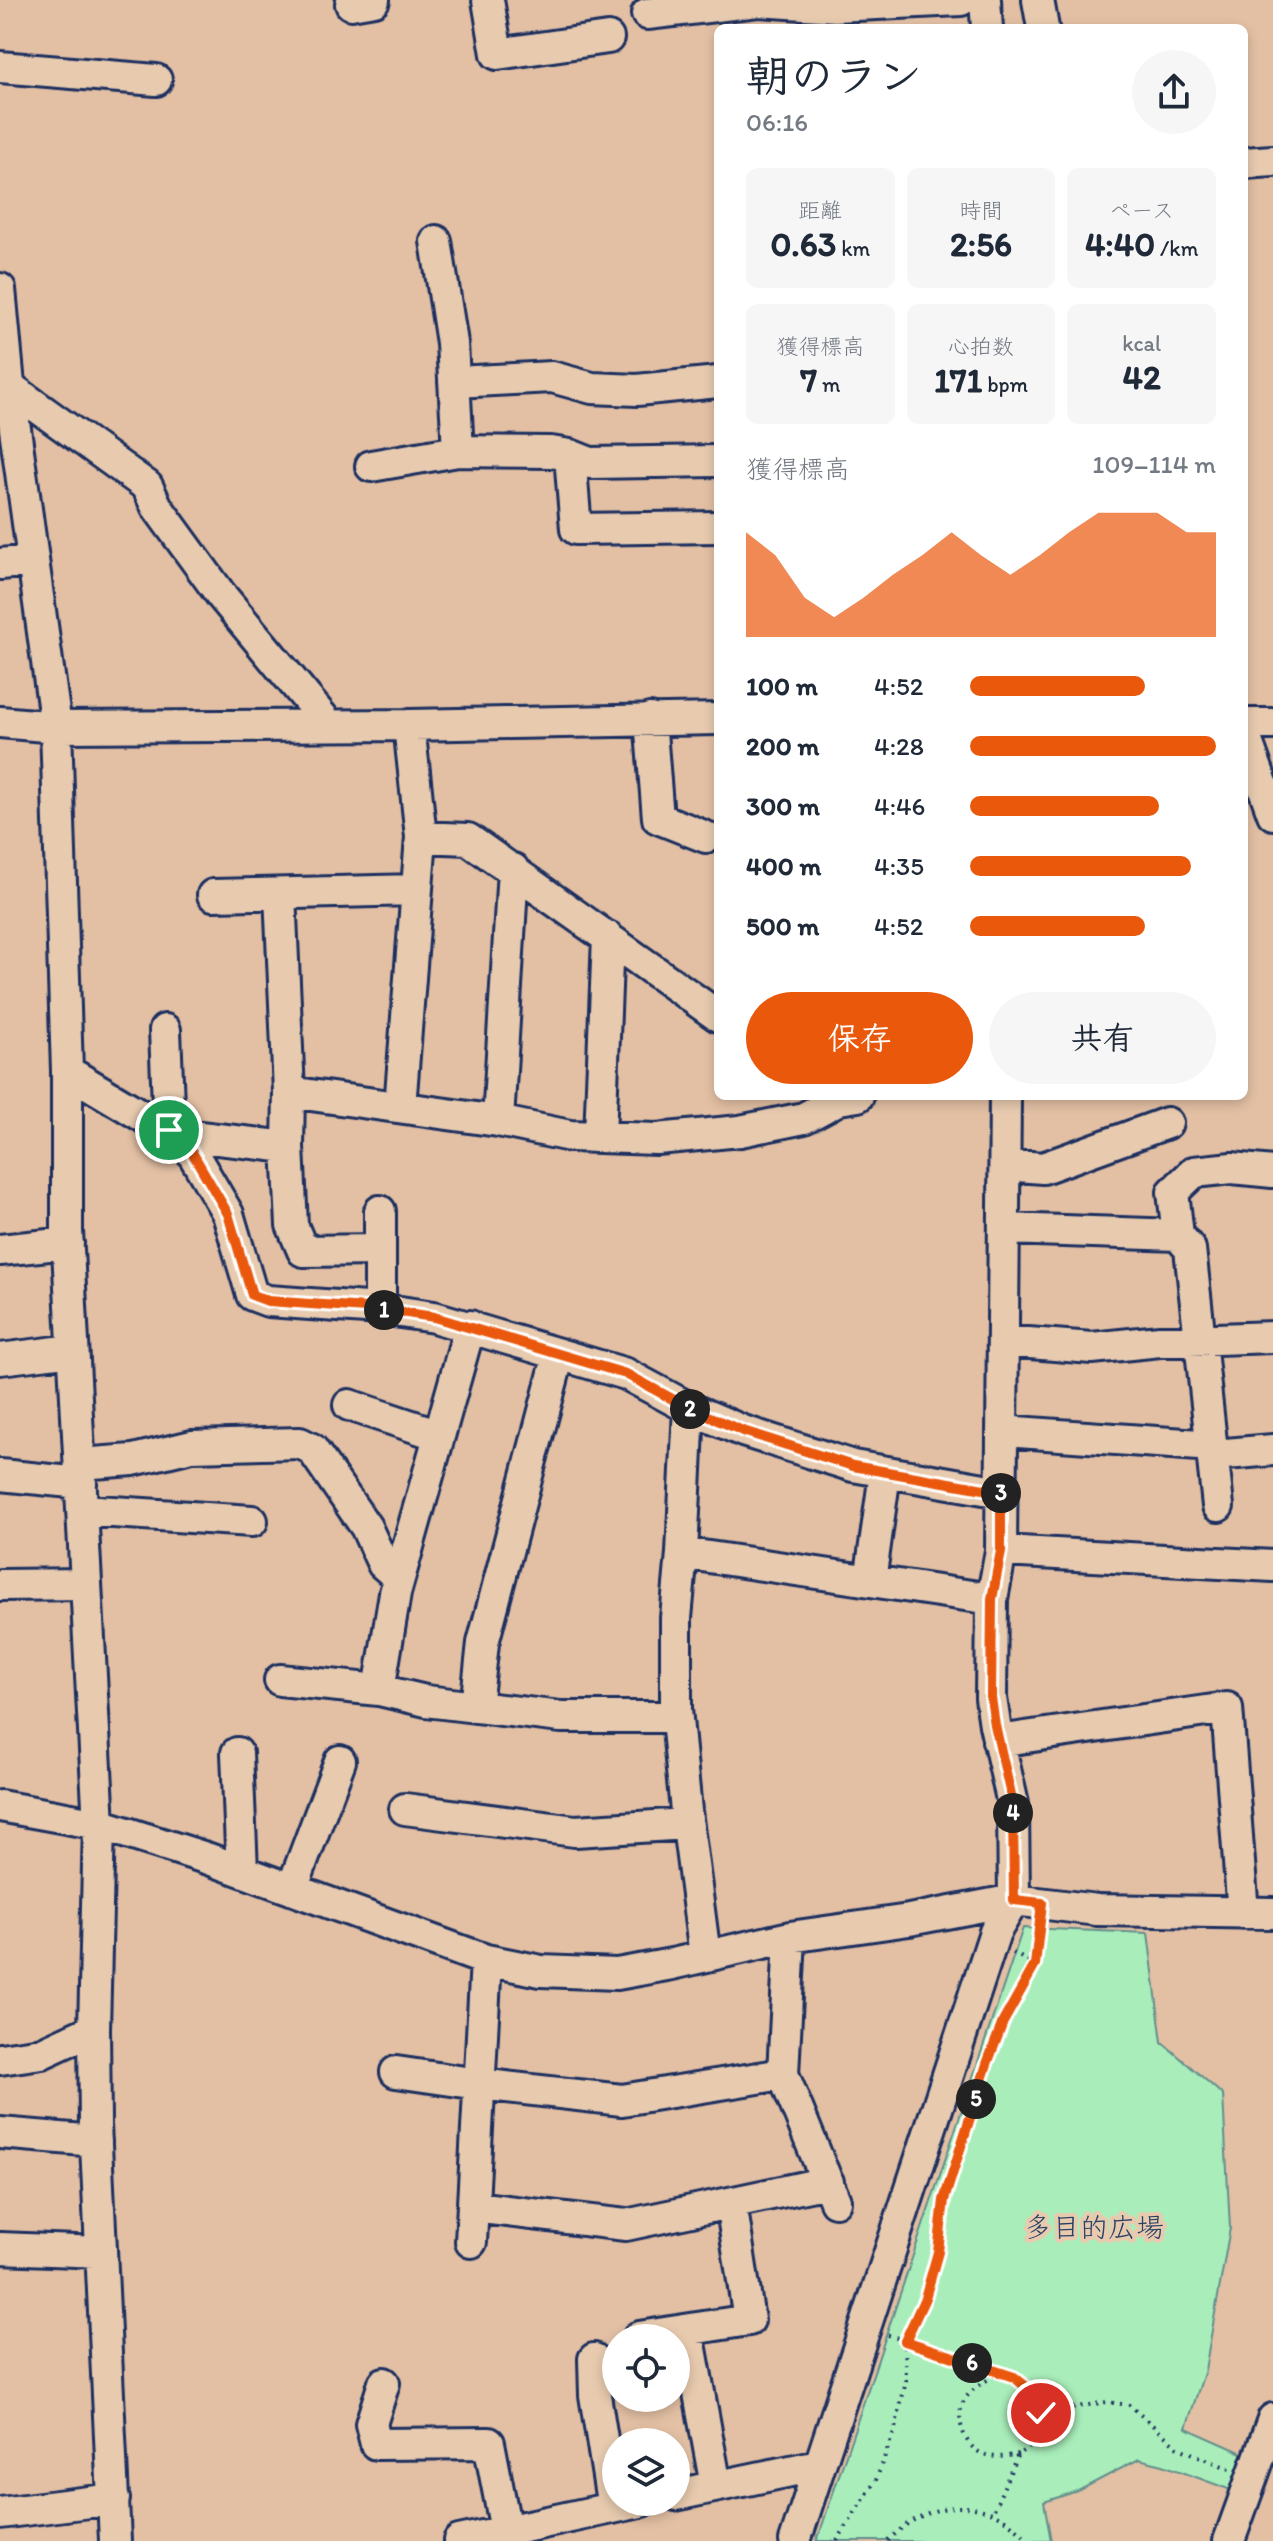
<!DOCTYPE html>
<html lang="ja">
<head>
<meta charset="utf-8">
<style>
	body { margin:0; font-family:Itim,"Klee One",sans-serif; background:#f6f6f7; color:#1f2937; height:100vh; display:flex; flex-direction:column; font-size:30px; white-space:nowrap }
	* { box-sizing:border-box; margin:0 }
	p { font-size:26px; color:#747a83 }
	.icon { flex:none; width:44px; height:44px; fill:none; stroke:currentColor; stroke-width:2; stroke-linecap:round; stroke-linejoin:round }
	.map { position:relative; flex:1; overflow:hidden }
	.side { position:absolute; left:714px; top:24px; width:534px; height:1076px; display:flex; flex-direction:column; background:#fff; border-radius:12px; box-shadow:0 4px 12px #0003 }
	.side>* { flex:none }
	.tools { position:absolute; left:602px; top:2324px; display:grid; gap:16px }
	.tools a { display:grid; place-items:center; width:88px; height:88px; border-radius:50%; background:#fff; box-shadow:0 4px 12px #0003; font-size:40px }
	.pin { position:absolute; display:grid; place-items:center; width:68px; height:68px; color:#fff; margin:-34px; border:4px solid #fff; border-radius:50%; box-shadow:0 2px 8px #0007 }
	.km { position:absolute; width:40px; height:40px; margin:-20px; border-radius:50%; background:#222; color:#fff; font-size:22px; line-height:40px; text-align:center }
	.round { display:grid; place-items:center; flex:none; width:84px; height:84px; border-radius:42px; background:#f6f6f7 }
	.summary { display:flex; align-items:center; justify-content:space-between; height:136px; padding:0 32px }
	h1 { font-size:44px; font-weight:700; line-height:60px }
	.figures { display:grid; grid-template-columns:repeat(3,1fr); gap:12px; height:136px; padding:8px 32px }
	.figures div { display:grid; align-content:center; border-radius:12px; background:#f6f6f7; text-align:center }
	.figures b { font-size:34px; font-weight:700 }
	.figures small { font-size:22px; font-weight:400 }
	.figures p { font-size:22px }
	.chart { height:224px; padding:16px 32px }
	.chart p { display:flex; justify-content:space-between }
	.chart svg { width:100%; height:144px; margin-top:8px; fill:#ea580c; opacity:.7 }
	.cta { display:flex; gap:16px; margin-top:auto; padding:16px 32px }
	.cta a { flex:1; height:92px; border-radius:48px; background:#ea580c; color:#fff; font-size:32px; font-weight:700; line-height:92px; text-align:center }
	.cta a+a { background:#f6f6f7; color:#1f2937 }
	ul { padding:0 32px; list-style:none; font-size:26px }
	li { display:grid; grid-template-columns:128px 96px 1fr; align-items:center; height:60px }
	li i { height:20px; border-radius:10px; background:#ea580c }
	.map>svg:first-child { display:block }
	.green { fill:#a9eeba; stroke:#628e8c; stroke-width:2 }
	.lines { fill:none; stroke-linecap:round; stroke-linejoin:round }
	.minor-casing { stroke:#1b2f5e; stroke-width:36 }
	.path { stroke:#1b2f5e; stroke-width:4; stroke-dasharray:2 6; stroke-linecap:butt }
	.minor { stroke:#e8cbaf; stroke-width:30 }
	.route-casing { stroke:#fff; stroke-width:16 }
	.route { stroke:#ea580c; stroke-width:10 }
	.labels { text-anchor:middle; stroke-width:8; stroke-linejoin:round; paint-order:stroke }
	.park-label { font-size:28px; fill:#294267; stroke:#e8cbaf }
</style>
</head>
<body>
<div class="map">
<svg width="1273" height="2541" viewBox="0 0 1273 2541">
	<rect width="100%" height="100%" fill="#e3c0a4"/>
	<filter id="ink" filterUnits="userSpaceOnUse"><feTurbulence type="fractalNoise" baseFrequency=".0125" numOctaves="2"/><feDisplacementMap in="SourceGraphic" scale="16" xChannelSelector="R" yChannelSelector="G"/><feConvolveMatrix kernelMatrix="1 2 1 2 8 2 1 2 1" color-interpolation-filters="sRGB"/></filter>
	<g filter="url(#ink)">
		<path class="green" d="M1023 1928 1148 1933 1162 2042 1223 2095 1230 2228 1205 2370 1186 2428 1247 2455 1231 2490 1163 2465 1139 2459 1080 2490 1044 2502 1051 2541H817Z"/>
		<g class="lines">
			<g class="minor-casing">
				<path id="minor" d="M488 0 497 54 608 38
					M985 0 987 28
					M1038 0 1043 28
					M351 4 374 0
					M647 14 758 1 835 6 961 0
					M0 67 156 80
					M1244 163 1273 161
					M436 241 452 343 458 451 551 452 570 455 590 463 718 461
					M0 289 9 385 56 727 67 1071V1231L99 1824 94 2029 95 2124 115 2541
					M0 380 147 486 157 507 221 595 328 724
					M454 382 552 377 592 388 637 390 718 382
					M570 455 576 529 718 527
					M371 466 458 451
					M0 564 33 561
					M650 719 658 818 706 837
					M0 722 56 727 409 725 718 719
					M1244 724H1273
					M1244 733 1273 814
					M421 837 468 839 718 1016
					M280 894 289 1092 288 1147 292 1225 303 1251 379 1250
					M213 895 416 890
					M165 1030 169 1130
					M67 1071 164 1129 182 1135 288 1147
					M289 1092 498 1121 570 1136 657 1139 740 1131 804 1118 839 1099 858 1096
					M400 1107 421 837 409 725
					M498 1121 513 869
					M182 1135 228 1214 252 1295 268 1301 380 1309 434 1317 626 1374 689 1408 743 1431 853 1466 1001 1492
					M600 1136 608 937
					M1005 1165 1043 1168 1167 1123
					M1005 1229 1178 1235 1190 1249 1218 1506
					M1178 1235 1173 1192 1194 1172 1232 1168 1273 1172
					M0 1250 68 1243
					M380 1309V1211
					M1004 1341 1092 1348 1160 1341 1273 1337
					M0 1359 73 1350
					M349 1405 439 1435
					M689 1408 682 1553 676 1618V1709L686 1811 705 1956
					M1003 1431 1213 1446
					M1214 1455 1273 1450
					M80 1464 133 1460 192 1446 300 1443 312 1449 366 1527 383 1564 399 1578
					M0 1475 81 1483
					M82 1510 252 1521
					M1001 1551 1273 1566
					M682 1553 992 1599
					M870 1581 885 1473
					M0 1585 86 1584
					M280 1680 379 1690 426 1701 561 1717H676
					M379 1690 395 1593 470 1326
					M476 1707 483 1643 559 1354
					M998 1741 1227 1708 1243 1913
					M237 1753 242 1871
					M0 1806 99 1824 209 1859 486 1960 541 1971 617 1974 672 1964 790 1937 909 1920 1014 1900 1097 1910 1273 1913
					M405 1809 575 1831 687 1824
					M292 1889 340 1761
					M790 1937 783 2074 835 2201
					M0 2059 42 2053 94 2029
					M396 2072 479 2084 622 2100 783 2074
					M0 2133 96 2141
					M473 2207 626 2225 828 2182
					M471 2242 486 1960
					M0 2248 101 2252
					M639 2337 749 2320 731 2203
					M691 2349 716 2486
					M594 2359 595 2395 613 2508
					M384 2383 371 2424 376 2444 489 2443 508 2541
					M676 2495 819 2465
					M0 2513 114 2499
					M459 2541 640 2502
					M795 2541 995 1932 1014 1900 1013 1804 995 1725 991 1698 992 1599 1001 1551 1005 1096
					M1229 2541 1273 2419"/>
			</g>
			<path class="path" d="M1035 1965 1039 1928
				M888 2335 1001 2372 1021 2381 1030 2390 1041 2413 1038 2436 1030 2447 1018 2454 993 2512
				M1001 2372C989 2379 973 2387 965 2399 954 2415 963 2445 981 2453 993 2459 1005 2457 1018 2454
				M1041 2413 1107 2402 1129 2405 1179 2448 1230 2469
				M837 2541 876 2480 895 2429 906 2381 905 2341 925 2298 938 2252 944 2200 987 2064 1003 2022 1035 1965 1013 1953
				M888 2541C920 2506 971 2494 1011 2524 1017 2529 1024 2534 1028 2541"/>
			<use href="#minor" class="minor"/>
		</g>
	</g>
	<g class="lines" filter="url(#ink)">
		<g class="route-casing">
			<path id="route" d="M169 1130 182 1135 228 1214 252 1295 268 1301 380 1309 434 1317 626 1374 689 1408 743 1431 853 1466 1001 1492V1551L992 1599 991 1698 995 1725 1013 1804 1014 1900 1042 1903 1035 1965 1003 2022 987 2064 944 2200 938 2252 925 2298 905 2341 1014 2377 1030 2390 1041 2413"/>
		</g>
		<use href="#route" class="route"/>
	</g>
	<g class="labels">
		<g class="park-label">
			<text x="1094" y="2237">多目的広場</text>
		</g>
	</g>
</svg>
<div class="tools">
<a><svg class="icon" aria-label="locate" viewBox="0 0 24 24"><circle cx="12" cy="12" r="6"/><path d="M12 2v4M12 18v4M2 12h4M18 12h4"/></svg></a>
<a><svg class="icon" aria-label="layers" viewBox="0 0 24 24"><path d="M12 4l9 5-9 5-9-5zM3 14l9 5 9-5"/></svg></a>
</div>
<div class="pin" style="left:169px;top:1130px;background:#1e9e55"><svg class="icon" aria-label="arrive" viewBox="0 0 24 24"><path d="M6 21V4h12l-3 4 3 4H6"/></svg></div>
<div class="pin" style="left:1041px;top:2413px;background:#d93025"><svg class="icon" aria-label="check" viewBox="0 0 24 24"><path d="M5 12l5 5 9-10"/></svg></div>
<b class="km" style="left:384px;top:1310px">1</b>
<b class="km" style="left:690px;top:1409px">2</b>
<b class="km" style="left:1001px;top:1493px">3</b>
<b class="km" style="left:1013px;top:1813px">4</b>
<b class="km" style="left:976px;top:2099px">5</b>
<b class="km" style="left:972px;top:2363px">6</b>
<section class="side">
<div class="summary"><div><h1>朝のラン</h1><p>06:16</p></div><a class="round"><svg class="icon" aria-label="share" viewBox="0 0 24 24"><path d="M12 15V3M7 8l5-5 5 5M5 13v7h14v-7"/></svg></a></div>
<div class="figures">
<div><p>距離</p><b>0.63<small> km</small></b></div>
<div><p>時間</p><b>2:56</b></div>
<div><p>ペース</p><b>4:40<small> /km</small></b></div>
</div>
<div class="figures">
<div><p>獲得標高</p><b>7<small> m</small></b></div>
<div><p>心拍数</p><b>171<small> bpm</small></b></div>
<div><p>kcal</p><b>42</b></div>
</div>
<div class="chart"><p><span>獲得標高</span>109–114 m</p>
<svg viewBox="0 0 160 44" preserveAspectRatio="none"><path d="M0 44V12L10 19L20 32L30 38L40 32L50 25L60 19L70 12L80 19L90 25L100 19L110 12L120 6L130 6L140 6L150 12L160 12V44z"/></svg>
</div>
<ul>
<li><b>100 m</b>4:52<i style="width:71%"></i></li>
<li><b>200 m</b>4:28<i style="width:100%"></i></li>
<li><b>300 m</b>4:46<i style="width:77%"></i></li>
<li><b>400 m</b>4:35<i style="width:90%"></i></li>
<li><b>500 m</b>4:52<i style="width:71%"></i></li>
</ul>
<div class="cta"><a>保存</a><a>共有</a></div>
</section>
</div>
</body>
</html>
